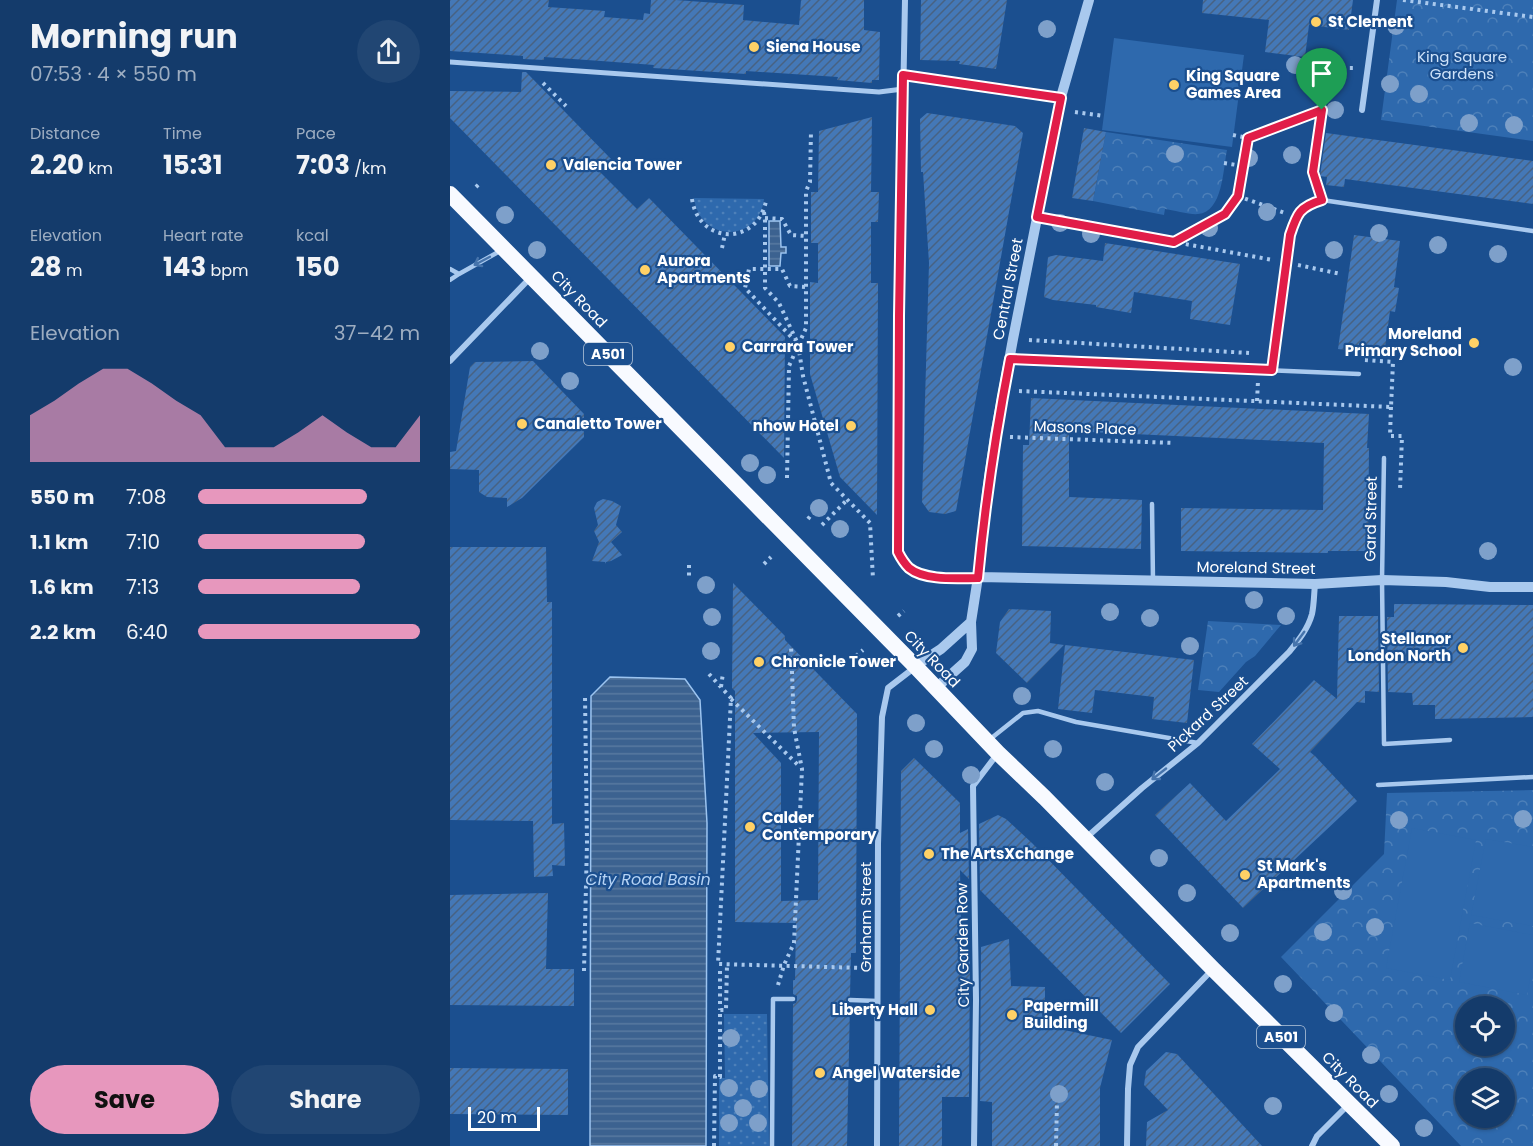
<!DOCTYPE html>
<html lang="en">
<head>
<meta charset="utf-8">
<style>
	body { margin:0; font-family:Poppins,sans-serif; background:#214673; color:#f1f3f6; height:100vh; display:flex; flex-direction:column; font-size:22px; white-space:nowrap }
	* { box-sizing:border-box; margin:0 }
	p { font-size:20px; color:#9dadc1 }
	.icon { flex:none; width:33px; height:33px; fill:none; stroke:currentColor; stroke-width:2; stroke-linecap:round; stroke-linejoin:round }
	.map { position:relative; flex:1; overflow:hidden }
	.sheet { display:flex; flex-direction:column; background:#143b6b; width:450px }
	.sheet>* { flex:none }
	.tools { position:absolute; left:1005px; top:996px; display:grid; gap:12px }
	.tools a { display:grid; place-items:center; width:60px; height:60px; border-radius:50%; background:#143b6b; box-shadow:0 2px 4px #0004,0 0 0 2px #33557e; font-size:30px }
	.scale { position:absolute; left:18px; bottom:15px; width:72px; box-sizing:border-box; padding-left:6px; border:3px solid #fff; border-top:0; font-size:16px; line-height:21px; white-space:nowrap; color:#fff; -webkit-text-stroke:4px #1b4f8f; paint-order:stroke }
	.pin { position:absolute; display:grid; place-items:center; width:51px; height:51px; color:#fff; margin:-62px -26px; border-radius:50% 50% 50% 0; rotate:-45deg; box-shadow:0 0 6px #0007 }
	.pin .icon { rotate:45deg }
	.round { display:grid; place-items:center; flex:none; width:63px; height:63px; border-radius:32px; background:#214673 }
	.head { display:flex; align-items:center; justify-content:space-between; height:102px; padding:0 30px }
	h1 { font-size:33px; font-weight:700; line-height:45px }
	.figures { display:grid; grid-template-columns:repeat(3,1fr); gap:9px; height:102px; padding:6px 30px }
	.figures div { display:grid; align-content:center }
	.figures b { font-size:26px; font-weight:700 }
	.figures small { font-size:16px; font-weight:400 }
	.figures p { font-size:16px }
	.chart { height:168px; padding:12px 30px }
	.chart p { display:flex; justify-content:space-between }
	.chart svg { width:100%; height:108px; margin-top:6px; fill:#e797bd; opacity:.7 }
	.primary-button { display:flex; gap:12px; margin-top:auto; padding:12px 30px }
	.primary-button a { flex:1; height:69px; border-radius:36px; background:#e797bd; color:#111; font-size:24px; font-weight:700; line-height:69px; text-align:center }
	.primary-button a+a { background:#214673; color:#f1f3f6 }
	ul { padding:0 30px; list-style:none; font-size:20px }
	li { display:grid; grid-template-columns:96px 72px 1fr; align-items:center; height:45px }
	li i { height:15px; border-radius:8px; background:#e797bd }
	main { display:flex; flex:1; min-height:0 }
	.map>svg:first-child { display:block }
	.grass { fill:url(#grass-dots) }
	.park { fill:url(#park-crowns); fill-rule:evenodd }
	.pitch { fill:#2e69ad }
	.water { fill:url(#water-rules); stroke:#9cc4f0; stroke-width:1.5 }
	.building { fill:url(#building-hatch); fill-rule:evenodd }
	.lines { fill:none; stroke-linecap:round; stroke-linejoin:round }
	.path { stroke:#a9c9ee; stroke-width:4; stroke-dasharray:3 4.5; stroke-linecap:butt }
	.service { stroke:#a9c9ee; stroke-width:4.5 }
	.pedestrian { stroke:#a9c9ee; stroke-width:5 }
	.minor { stroke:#a9c9ee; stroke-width:6 }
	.tertiary { stroke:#a9c9ee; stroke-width:10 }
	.trunk { stroke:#f8faff; stroke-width:16 }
	.tree { fill:#7ea0ca }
	.oneway { stroke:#4674ac }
	.route-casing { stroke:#fff; stroke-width:12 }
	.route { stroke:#e11d48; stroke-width:8 }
	.poi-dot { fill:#ffd166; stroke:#1b4f8f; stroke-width:2 }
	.labels { text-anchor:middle; stroke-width:4.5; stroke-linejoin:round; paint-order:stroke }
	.shield { fill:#1b4f8f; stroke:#bbcadd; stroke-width:1.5 }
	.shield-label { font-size:14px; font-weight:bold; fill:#fff }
	.poi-label { font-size:15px; font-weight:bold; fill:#fff; stroke:#1b4f8f; text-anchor:start }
	.park-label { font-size:15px; fill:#cfe3fa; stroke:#1b4f8f }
	.street-label { font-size:15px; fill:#fff; stroke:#1b4f8f }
	.water-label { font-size:16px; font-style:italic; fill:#b5d3f5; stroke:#1b4f8f }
</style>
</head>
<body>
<main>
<section class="sheet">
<div class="head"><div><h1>Morning run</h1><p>07:53 · 4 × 550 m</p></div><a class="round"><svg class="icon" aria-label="share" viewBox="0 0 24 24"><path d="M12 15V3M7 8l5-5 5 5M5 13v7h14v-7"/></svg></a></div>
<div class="figures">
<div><p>Distance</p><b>2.20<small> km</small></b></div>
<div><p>Time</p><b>15:31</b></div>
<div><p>Pace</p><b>7:03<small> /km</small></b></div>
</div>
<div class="figures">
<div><p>Elevation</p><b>28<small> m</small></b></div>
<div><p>Heart rate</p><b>143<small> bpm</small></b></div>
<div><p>kcal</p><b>150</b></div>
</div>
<div class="chart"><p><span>Elevation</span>37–42 m</p>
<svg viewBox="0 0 160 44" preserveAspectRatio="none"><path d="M0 44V25L10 19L20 12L30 6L40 6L50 12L60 19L70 25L80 38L90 38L100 38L110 32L120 25L130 32L140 38L150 38L160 25V44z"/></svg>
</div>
<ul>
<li><b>550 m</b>7:08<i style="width:76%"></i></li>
<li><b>1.1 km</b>7:10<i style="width:75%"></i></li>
<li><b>1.6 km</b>7:13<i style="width:73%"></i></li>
<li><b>2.2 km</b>6:40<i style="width:100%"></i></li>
</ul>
<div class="primary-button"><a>Save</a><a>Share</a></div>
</section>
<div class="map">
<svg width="1083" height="1146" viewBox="0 0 1083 1146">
	<defs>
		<pattern id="grass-dots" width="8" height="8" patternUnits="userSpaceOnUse" patternTransform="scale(1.5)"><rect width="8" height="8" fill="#2e69ad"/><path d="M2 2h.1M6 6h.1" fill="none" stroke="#4d80b9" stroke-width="1.8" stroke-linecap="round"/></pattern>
		<pattern id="park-crowns" width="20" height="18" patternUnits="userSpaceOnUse" patternTransform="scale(1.5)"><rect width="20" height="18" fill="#2e69ad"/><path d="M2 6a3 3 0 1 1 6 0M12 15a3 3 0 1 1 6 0" fill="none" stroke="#4d80b9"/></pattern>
		<pattern id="water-rules" width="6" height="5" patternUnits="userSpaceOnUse" patternTransform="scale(1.5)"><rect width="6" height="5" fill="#3c6290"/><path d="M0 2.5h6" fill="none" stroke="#597aa1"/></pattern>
		<pattern id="building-hatch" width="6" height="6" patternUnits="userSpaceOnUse" patternTransform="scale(1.5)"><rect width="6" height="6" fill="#4478b7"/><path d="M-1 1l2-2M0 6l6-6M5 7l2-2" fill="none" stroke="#486282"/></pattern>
	</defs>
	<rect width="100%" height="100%" fill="#1b4f8f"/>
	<path class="grass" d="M244 198 314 199C309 243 250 243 244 198Z
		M274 1014H317L319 1146H269V1078H275Z"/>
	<path class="park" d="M947 0H1083V141L931 120Z
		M656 132 777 150C773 169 773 212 748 214 741 215 723 210 715 209L714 215 643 201Z
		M758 621 831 625 805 656 796 662 769 692 748 690Z
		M1083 790V1146H1011L831 957 934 854 937 793ZM1016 1006H1054V1046H1016ZM1016 1078H1054V1118H1016Z"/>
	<path class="pitch" d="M664 38 794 55 782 147 652 130Z
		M962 828 1026 840 1000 980 936 968Z
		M1036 839 1083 847V926L1021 915Z
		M1020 923 1083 935V962L1077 995 1009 982Z"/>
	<path class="water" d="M319 221H330L331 247H336V253H331L330 266H319Z
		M160 677 235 679 250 700 257 823 256 1146H140L141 696Z"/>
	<path class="building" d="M0 0H99L98 7 155 11 154 17 193 20 194 13 200 14 201 0H226L294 5 293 20 349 25 351 0H414V30L430 32 429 80H422V83L387 80 388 77 296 71V74L203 68 204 65 151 61 94 57V60L73 59V56L0 51Z
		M471 0H557L546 69 509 64 510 61 470 60Z
		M753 0H903L899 30 859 25 855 57 815 52 819 20 752 13Z
		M72 72H76L161 159 149 171 187 209 199 198 335 337 334 458 0 118V91L71 92Z
		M477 113 565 126 573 133 506 511 495 514 479 512 472 502 479 263 473 172H471L470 119Z
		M422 117 421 192H429L428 222H421V283H428L427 515 390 477 360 374V282L368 283V243H361V192H368L369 131Z
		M634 128 656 132 643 201 622 198Z
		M876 133 1083 161V204L895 179 894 187 876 185 877 177 870 176Z
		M904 235 950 241 944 287 949 288 945 312 940 311 934 355 888 349Z
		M655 243 790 264 780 325 740 319 742 301 684 292 681 313 646 307V305L603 300 594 297 598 257 606 255 653 261Z
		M83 361 134 414V437L72 498 57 507V498L37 497 29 492V470L0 469V452L6 451 20 367 25 362Z
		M581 398 919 414 917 448H919L918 551H878V553L731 551V508L873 510 874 443 619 431V497L692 500 691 549 572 546 573 445H579Z
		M153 499 162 501 171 506 166 525 172 532 161 542 172 555 161 561 156 562V564L155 562 142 561 149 542 144 531 148 525 144 508 147 502Z
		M0 547H96L97 602H102V824L114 823 115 866 102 865 103 876 84 877 83 821 0 820Z
		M283 583 335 636V640L407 714 406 953H401L400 996 397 997 396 1000 397 1003 400 1004 397 1146H342L343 1004 346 1003 347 1000V996L343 994V980H345L346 923 285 922V691L282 688ZM369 732 368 900 331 901V763L303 733Z
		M944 604 1083 605V717L985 719V705H963L962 693 938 692 937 617H944Z
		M559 609 601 611 600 643 614 645 577 683 546 653 550 622Z
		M889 616H928L929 692 915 691V703L907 702 860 752 865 756 907 801 793 908 705 815 740 783 776 821 830 769 802 744 864 680 887 699Z
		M615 645 744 660 737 723 702 719 704 697 645 690 642 713 608 709Z
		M464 758 510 803V833L518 829 519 879 510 870 511 924V953L520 950 519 1097H492V1146H449L451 771Z
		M548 815 556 819 582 843 720 984 671 1033 530 890 529 824Z
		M98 893 96 969H124V1006L0 1005V895Z
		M559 939 561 986 595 987V1026L662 1040 650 1088V1146H542V1102L530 1101 531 947Z
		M716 1052 727 1054 812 1146H696L697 1122 718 1110 694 1085 696 1071Z
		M0 1068 118 1069V1115L0 1114Z"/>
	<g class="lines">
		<path class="path" d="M953 0 1083 17
			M93 83 116 106
			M625 112 654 116
			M783 135 798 138
			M774 163 793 166
			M26 187 31 182
			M868 188 863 172 874 94 892 68H905
			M788 196 835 213
			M242 199C249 245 307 246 316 201
			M314 212 315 221V288L329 303 348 344 353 376 381 483 420 523 423 579
			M315 218 332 219 341 235 356 236
			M603 220 823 260
			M725 242 775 215 788 196 798 138 872 110
			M272 248 275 234
			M848 265 891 274
			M579 340 799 353
			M346 342 295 288 299 269H332L340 286 356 287
			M569 391 941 407 943 362 915 360
			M807 401 808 381
			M941 407 940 436H952L950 490
			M560 437 724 443
			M337 478 339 366 356 328V191L360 182 361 131
			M358 519 361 515
			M372 525 397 500
			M314 564 321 557
			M239 565V577
			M448 616 454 611
			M406 656 413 650
			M259 674 281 698 268 964 415 968
			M271 687 273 673
			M281 699 350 767
			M134 971 137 842 135 696
			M270 971V1010
			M328 985 334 965 344 943 352 769 344 728 341 645
			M264 1146 265 1076 270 1077V1010H276L277 965
			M606 1146 607 1101"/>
		<path class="service" d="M0 269 9 274
			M0 280 9 274 50 251
			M561 359 909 374
			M822 370 840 235C847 213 849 207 872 200L1083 231
			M934 458 932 580 934 744 1000 740
			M702 504 703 581
			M539 740 573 713 588 711 626 722 748 743
			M928 785 1083 777
			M400 1000 428 1001
			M322 1146 323 999H343"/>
		<path class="pedestrian" d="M0 62 429 92 453 89"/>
		<path class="minor" d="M455 0 449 316V552C451 558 454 563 459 568 475 581 508 578 528 577
			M453 75 611 97
			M912 110 927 0
			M0 361 81 277
			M637 837 692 788 748 743 839 652C848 641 858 629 862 614 864 605 864 594 865 584
			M427 1146 428 844 432 717 438 688 464 668
			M524 1146 526 1000 523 786 548 753
			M677 1146 678 1089 680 1065 688 1047 762 970
			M862 1146 867 1136 899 1104"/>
		<path class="tertiary" d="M528 577 865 584 932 580 996 582 1040 587H1083
			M465 666 491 649 521 622
			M486 688 515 662 522 649 521 622 528 577 537 493 545 436 563 339 611 97 639 0"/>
		<path class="trunk" d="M0 194 465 666 548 753 595 798 763 969 942 1146"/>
	</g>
	<g class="tree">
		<circle cx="946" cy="26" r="9"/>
		<circle cx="597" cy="29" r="9"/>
		<circle cx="870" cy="60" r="9"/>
		<circle cx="845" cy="65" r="9"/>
		<circle cx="940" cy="84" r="9"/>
		<circle cx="969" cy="94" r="9"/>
		<circle cx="885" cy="110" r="9"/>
		<circle cx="1019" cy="123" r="9"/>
		<circle cx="1064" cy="125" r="9"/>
		<circle cx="725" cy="154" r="9"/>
		<circle cx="842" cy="155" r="9"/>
		<circle cx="799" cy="158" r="9"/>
		<circle cx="817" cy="212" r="9"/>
		<circle cx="55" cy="215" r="9"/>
		<circle cx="610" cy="223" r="9"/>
		<circle cx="759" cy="228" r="9"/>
		<circle cx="929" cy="233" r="9"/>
		<circle cx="641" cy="234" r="9"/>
		<circle cx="988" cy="245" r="9"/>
		<circle cx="87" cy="250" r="9"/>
		<circle cx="884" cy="250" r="9"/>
		<circle cx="1048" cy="254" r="9"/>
		<circle cx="90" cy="351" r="9"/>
		<circle cx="1063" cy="367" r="9"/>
		<circle cx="120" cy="381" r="9"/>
		<circle cx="300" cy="463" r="9"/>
		<circle cx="317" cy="475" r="9"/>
		<circle cx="369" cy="508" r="9"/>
		<circle cx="390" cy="529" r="9"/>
		<circle cx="1038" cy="551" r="9"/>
		<circle cx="256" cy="585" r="9"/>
		<circle cx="804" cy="600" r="9"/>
		<circle cx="660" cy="612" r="9"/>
		<circle cx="836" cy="616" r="9"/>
		<circle cx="262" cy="617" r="9"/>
		<circle cx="700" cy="618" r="9"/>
		<circle cx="740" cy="646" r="9"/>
		<circle cx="261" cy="651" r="9"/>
		<circle cx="572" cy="696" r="9"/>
		<circle cx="466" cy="723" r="9"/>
		<circle cx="484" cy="749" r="9"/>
		<circle cx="603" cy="749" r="9"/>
		<circle cx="521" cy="775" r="9"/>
		<circle cx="655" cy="782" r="9"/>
		<circle cx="1073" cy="819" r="9"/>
		<circle cx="949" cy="820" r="9"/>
		<circle cx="709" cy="858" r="9"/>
		<circle cx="893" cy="891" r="9"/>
		<circle cx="737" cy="893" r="9"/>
		<circle cx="925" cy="927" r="9"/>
		<circle cx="873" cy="932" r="9"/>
		<circle cx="780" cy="933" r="9"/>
		<circle cx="833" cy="984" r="9"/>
		<circle cx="884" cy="1013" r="9"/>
		<circle cx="281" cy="1038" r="9"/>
		<circle cx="921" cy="1055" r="9"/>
		<circle cx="279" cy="1088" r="9"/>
		<circle cx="309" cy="1089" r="9"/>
		<circle cx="609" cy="1094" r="9"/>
		<circle cx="939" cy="1094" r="9"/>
		<circle cx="823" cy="1106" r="9"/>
		<circle cx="293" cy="1108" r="9"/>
		<circle cx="279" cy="1123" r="9"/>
		<circle cx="308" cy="1123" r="9"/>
		<circle cx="974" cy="1128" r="9"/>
	</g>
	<defs><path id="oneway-shaft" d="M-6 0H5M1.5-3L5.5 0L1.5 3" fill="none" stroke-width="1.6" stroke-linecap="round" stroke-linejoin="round" transform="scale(1.5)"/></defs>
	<g class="oneway">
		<use href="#oneway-shaft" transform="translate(32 261) rotate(152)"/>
		<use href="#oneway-shaft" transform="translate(849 639) rotate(126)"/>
		<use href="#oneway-shaft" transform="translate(709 774) rotate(142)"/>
	</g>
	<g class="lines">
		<g class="route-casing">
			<path id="route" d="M453 75 611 98 587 217 724 242 775 214 788 196 798 138 872 110 863 172 872 200C849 207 847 214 840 235L822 370 560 359C546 431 535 504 528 578 508 578 475 581 459 568 454 563 451 558 448 552L449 316Z"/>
		</g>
		<use href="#route" class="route"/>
	</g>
	<g class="poi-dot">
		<circle cx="866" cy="22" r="6"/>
		<circle cx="304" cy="47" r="6"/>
		<circle cx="724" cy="85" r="6"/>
		<circle cx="101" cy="165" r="6"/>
		<circle cx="195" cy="270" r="6"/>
		<circle cx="1024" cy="343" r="6"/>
		<circle cx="280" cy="347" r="6"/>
		<circle cx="72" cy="424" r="6"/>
		<circle cx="401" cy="426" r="6"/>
		<circle cx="1013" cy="648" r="6"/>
		<circle cx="309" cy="662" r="6"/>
		<circle cx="300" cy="827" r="6"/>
		<circle cx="479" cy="854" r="6"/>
		<circle cx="795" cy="875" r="6"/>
		<circle cx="480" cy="1010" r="6"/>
		<circle cx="562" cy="1015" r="6"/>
		<circle cx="370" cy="1073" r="6"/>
	</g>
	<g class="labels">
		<g class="shield">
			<rect x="134" y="343" width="48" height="22" rx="4.5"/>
			<rect x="807" y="1026" width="48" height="22" rx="4.5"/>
		</g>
		<g class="shield-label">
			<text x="158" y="359">A501</text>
			<text x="831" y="1042">A501</text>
		</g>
		<g class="poi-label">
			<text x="878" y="27">St Clement</text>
			<text x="316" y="52">Siena House</text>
			<text x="736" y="81">King Square<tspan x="736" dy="17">Games Area</tspan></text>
			<text x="113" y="170">Valencia Tower</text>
			<text x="207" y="266">Aurora<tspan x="207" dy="17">Apartments</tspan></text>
			<text x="1012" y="339" text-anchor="end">Moreland<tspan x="1012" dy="17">Primary School</tspan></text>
			<text x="292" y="352">Carrara Tower</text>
			<text x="84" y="429">Canaletto Tower</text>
			<text x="389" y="431" text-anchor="end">nhow Hotel</text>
			<text x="1001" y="644" text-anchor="end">Stellanor<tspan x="1001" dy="17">London North</tspan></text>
			<text x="321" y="667">Chronicle Tower</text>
			<text x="312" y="823">Calder<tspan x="312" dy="17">Contemporary</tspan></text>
			<text x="491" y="859">The ArtsXchange</text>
			<text x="807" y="871">St Mark's<tspan x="807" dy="17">Apartments</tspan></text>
			<text x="574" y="1011">Papermill<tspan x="574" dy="17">Building</tspan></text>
			<text x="468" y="1015" text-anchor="end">Liberty Hall</text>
			<text x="382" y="1078">Angel Waterside</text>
		</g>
		<g class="park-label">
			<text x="1012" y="62">King Square<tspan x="1012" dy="17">Gardens</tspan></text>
		</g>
		<g class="street-label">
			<text transform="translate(558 289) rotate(-79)" y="5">Central Street</text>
			<text transform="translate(129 299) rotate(46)" y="5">City Road</text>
			<text transform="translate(635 428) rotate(2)" y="5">Masons Place</text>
			<text transform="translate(921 519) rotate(-89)" y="5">Gard Street</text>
			<text transform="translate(806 568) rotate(1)" y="5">Moreland Street</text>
			<text transform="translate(482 659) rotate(46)" y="5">City Road</text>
			<text transform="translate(758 714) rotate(-43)" y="5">Pickard Street</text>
			<text transform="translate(416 917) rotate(-90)" y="5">Graham Street</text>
			<text transform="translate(513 945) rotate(-91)" y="5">City Garden Row</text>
			<text transform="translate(900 1080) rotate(45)" y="5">City Road</text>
		</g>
		<g class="water-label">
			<text x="198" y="885">City Road Basin</text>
		</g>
	</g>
</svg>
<div class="tools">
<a><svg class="icon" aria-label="locate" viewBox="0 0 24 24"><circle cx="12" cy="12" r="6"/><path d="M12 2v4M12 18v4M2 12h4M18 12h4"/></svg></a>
<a><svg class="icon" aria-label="layers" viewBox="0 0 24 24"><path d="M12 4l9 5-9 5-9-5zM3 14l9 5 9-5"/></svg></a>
</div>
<div class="scale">20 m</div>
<div class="pin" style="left:872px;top:110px;background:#1e9e55"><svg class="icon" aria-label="arrive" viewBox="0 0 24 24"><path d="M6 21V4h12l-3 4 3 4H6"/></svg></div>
</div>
</main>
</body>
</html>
